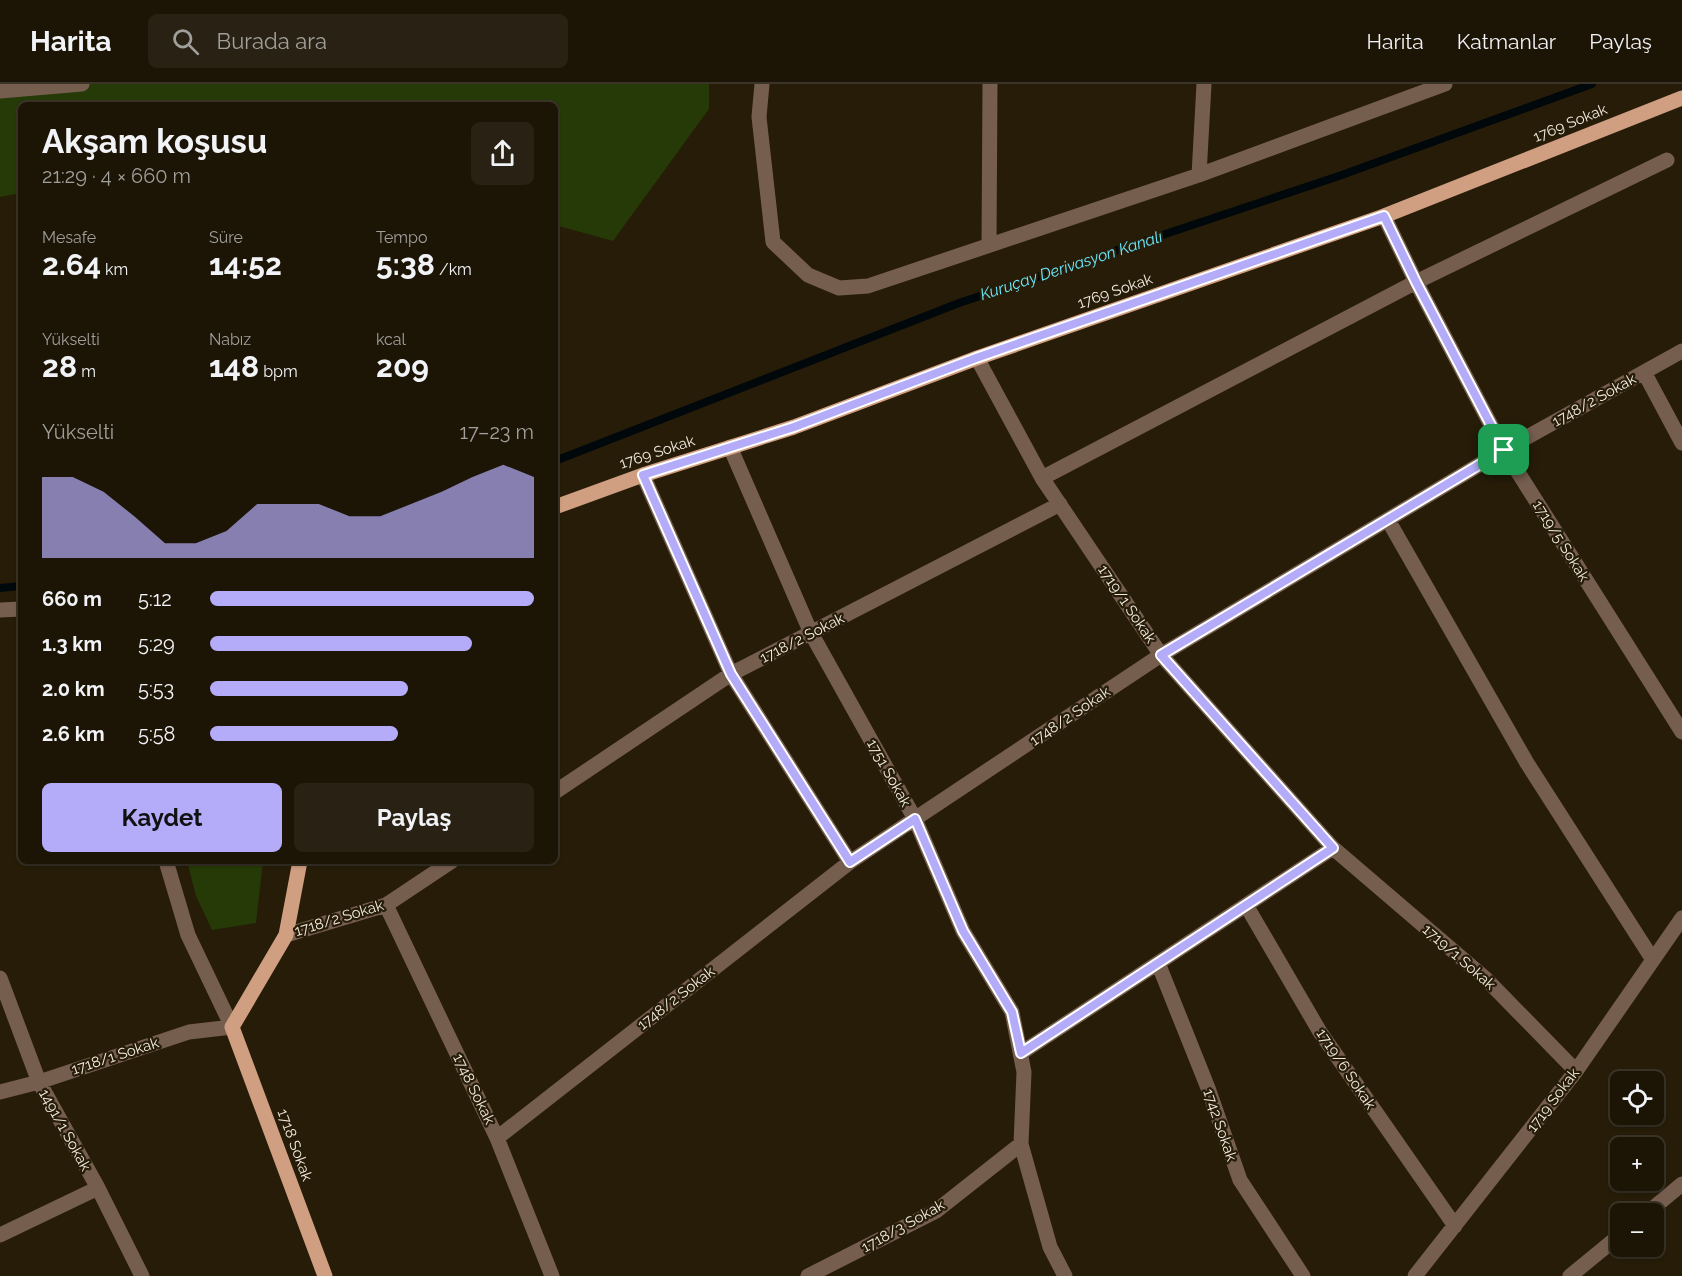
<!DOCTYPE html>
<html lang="tr">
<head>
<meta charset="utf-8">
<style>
	body { margin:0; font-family:Raleway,sans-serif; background:#292214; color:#f1f3f6; height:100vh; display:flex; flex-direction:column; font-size:22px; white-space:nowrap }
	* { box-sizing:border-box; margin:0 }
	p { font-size:20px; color:#a09f9b }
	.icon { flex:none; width:33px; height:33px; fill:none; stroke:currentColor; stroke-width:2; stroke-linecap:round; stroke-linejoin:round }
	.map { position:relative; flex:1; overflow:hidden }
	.panel { position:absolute; left:18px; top:18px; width:540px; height:762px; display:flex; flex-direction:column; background:#1c1506; border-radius:9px; box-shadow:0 2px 4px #0004,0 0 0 2px #3a3428 }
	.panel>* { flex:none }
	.fabs { position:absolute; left:1610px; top:987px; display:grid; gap:12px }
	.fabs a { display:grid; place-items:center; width:54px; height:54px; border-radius:9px; background:#1c1506; box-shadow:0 2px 4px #0004,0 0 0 2px #3a3428; font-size:30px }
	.pin { position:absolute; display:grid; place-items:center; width:51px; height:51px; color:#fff; margin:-26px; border-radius:12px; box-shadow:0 3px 9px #0006 }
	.round { display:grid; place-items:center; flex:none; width:63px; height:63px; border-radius:9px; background:#292214 }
	.overview { display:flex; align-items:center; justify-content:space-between; height:102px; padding:0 24px }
	h1 { font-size:33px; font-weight:700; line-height:45px }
	.stats { display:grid; grid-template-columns:repeat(3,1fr); gap:9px; height:102px; padding:6px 24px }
	.stats div { display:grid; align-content:center }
	.stats b { font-size:30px; font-weight:700 }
	.stats small { font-size:16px; font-weight:400 }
	.stats p { font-size:16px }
	.chart { height:168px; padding:12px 24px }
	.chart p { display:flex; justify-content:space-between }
	.chart svg { width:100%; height:108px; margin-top:6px; fill:#b4acf9; opacity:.7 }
	.button { display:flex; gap:12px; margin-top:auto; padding:12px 24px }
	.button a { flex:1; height:69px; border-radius:9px; background:#b4acf9; color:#111; font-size:24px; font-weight:700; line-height:69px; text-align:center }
	.button a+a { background:#292214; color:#f1f3f6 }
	ul { padding:0 24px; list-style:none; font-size:20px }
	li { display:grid; grid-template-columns:96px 72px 1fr; align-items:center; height:45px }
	li i { height:15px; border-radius:8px; background:#b4acf9 }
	header { display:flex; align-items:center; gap:36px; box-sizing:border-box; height:84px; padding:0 30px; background:#1c1506; border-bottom:2px solid #3a3428 }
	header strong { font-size:28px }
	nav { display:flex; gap:33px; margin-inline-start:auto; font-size:21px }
	.search { width:420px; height:54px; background:#292214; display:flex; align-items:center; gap:15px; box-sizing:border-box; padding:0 21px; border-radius:9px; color:#a09f9b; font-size:22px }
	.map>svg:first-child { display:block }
	.green { fill:#253a06 }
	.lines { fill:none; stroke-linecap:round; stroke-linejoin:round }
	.stream { stroke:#00080c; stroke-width:8 }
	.minor { stroke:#765e4f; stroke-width:15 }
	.major { stroke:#d09e80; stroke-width:15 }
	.route-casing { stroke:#fff; stroke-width:12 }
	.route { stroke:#b4acf9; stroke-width:8 }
	.labels { text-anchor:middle; stroke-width:4.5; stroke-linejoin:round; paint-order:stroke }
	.street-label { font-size:15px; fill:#f1eade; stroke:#261c08 }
	.water-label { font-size:16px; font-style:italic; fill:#6beafe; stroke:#261c08 }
</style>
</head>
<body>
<header>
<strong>Harita</strong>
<div class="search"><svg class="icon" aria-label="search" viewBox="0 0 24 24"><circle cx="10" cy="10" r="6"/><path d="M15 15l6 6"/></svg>Burada ara</div>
<nav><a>Harita</a><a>Katmanlar</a><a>Paylaş</a></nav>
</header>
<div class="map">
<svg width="1682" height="1192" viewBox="0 0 1682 1192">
	<rect width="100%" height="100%" fill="#261c08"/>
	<path class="green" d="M0 0H709V25L613 157 555 141V21H21V109L0 113Z
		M187 777H263L256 839 212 846 196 812Z"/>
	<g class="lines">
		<path class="stream" d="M555 377 959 219 1339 92 1592 0
			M0 504 21 502"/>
		<path class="minor" d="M762 0 759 33 773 158 808 191 839 204 868 202 1199 91 1445 0
			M0 7 82 0
			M1199 91 1204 0
			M1384 132 1416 198 1504 366 1682 648
			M989 161 990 0
			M977 274 1042 394 1161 571 1333 764 1486 895 1576 987
			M1644 288 1682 359
			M730 363 811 549 915 735 963 847 1012 928 1024 988 1021 1060 1050 1163 1065 1192
			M643 391 731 590 850 778
			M1042 394 1416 198 1667 76
			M1388 436 1527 679 1653 876
			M0 526 21 525
			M555 708 731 590 1060 420
			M386 821 497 1054 552 1192
			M1246 821 1320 948 1455 1142
			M286 851 386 821 452 777
			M1158 879 1208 1004 1240 1096 1303 1192
			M0 894 39 998 98 1104 142 1192
			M1021 969 1333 764
			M0 1008 39 998 189 948 232 943 188 851 166 777
			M497 1054 850 778 1161 571 1504 366 1682 267
			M1646 1130 1682 1100
			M0 1151 98 1104
			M808 1192 936 1127 1021 1060
			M1415 1192 1576 987 1682 834
			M1570 1192 1620 1151"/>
		<path class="major" d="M555 423 643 391 794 343 977 274 1384 132 1682 14
			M300 777 286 851 232 943 325 1192"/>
	</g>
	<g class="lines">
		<g class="route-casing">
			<path id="route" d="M1384 132 1416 198 1504 366 1161 571 1333 764 1021 969 1012 928 963 847 915 735 850 778 731 590 643 391 794 343 976 274Z"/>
		</g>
		<use href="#route" class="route"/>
	</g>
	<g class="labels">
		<g class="street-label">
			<text transform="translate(1570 39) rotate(-22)" y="5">1769 Sokak</text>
			<text transform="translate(1115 207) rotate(-19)" y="5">1769 Sokak</text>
			<text transform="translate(1594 316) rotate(-29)" y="5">1748/2 Sokak</text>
			<text transform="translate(657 368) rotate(-18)" y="5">1769 Sokak</text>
			<text transform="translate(1561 457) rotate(58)" y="5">1719/5 Sokak</text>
			<text transform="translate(1127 520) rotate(56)" y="5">1719/1 Sokak</text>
			<text transform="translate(802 554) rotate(-27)" y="5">1718/2 Sokak</text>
			<text transform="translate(1070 632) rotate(-34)" y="5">1748/2 Sokak</text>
			<text transform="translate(889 689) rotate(61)" y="5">1751 Sokak</text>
			<text transform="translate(339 834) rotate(-17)" y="5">1718/2 Sokak</text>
			<text transform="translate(1459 873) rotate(41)" y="5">1719/1 Sokak</text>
			<text transform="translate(676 914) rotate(-38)" y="5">1748/2 Sokak</text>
			<text transform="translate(115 972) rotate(-18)" y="5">1718/1 Sokak</text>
			<text transform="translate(1346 985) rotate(56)" y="5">1719/6 Sokak</text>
			<text transform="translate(474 1005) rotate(64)" y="5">1748 Sokak</text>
			<text transform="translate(1553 1016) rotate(-53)" y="5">1719 Sokak</text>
			<text transform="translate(1220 1041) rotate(71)" y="5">1742 Sokak</text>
			<text transform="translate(65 1046) rotate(61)" y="5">1491/1 Sokak</text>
			<text transform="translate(295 1061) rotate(70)" y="5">1718 Sokak</text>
			<text transform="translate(903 1142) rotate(-29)" y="5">1718/3 Sokak</text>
		</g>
		<g class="water-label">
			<text transform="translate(1071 181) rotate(-18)" y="6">Kuruçay Derivasyon Kanalı</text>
		</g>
	</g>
</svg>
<div class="fabs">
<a><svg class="icon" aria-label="locate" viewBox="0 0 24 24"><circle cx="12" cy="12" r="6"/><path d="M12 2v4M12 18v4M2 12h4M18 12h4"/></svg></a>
<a>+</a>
<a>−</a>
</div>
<div class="pin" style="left:1504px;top:366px;background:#1e9e55"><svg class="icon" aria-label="arrive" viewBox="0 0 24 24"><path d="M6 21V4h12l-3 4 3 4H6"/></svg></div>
<section class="panel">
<div class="overview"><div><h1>Akşam koşusu</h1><p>21:29 · 4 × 660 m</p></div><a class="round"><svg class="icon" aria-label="share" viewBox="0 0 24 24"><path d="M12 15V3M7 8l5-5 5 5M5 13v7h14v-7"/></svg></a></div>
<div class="stats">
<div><p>Mesafe</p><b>2.64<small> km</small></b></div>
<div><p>Süre</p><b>14:52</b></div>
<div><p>Tempo</p><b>5:38<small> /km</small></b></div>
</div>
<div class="stats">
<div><p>Yükselti</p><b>28<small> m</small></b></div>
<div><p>Nabız</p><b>148<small> bpm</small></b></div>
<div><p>kcal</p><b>209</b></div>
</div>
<div class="chart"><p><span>Yükselti</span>17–23 m</p>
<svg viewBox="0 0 160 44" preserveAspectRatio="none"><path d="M0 44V11L10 11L20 17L30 27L40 38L50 38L60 33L70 22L80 22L90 22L100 27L110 27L120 22L130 17L140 11L150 6L160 11V44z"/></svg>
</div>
<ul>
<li><b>660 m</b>5:12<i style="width:100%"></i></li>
<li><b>1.3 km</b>5:29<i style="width:81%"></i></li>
<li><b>2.0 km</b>5:53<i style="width:61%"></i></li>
<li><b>2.6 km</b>5:58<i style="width:58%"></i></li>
</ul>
<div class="button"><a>Kaydet</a><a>Paylaş</a></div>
</section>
</div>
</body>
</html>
